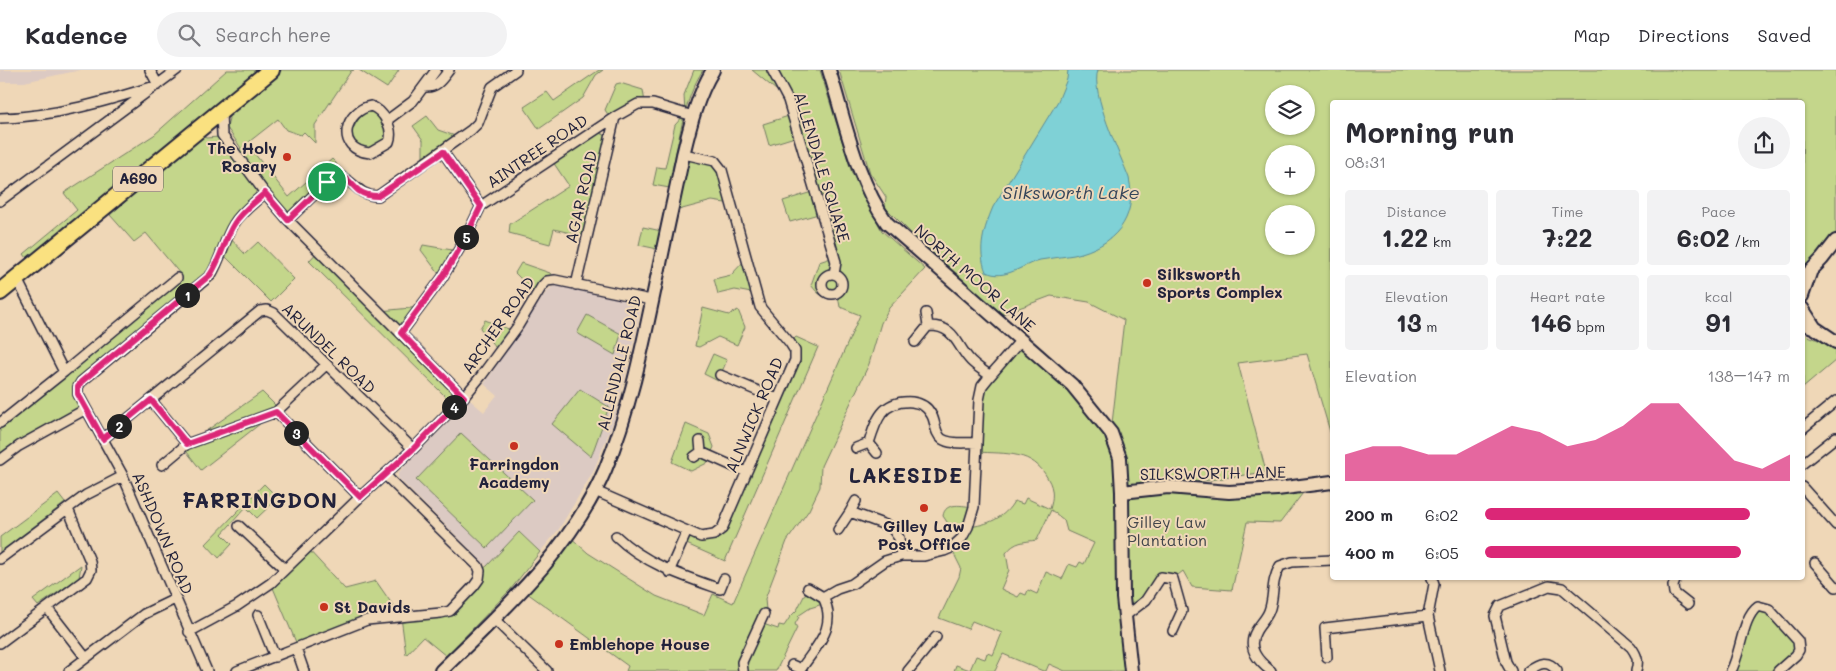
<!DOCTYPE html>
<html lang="en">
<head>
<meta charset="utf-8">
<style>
	body { margin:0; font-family:Mali,sans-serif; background:#f2f2f3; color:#2b2b33; height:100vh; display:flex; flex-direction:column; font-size:19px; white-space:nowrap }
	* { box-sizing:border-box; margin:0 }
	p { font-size:16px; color:#7c7c81 }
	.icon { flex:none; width:28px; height:28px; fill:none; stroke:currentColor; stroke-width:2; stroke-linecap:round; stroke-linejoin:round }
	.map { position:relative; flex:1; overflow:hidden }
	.panel { position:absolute; left:1330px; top:30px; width:475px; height:480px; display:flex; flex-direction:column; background:#fff; border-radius:5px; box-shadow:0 1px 4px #0004 }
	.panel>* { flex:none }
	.controls { position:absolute; left:1265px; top:15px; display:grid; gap:10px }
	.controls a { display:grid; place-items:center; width:50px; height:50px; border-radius:50%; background:#fff; box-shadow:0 1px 4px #0004; font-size:25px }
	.pin { position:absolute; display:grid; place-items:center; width:42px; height:42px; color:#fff; margin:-21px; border:2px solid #fff; border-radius:50%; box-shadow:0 1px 5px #0007 }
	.km { position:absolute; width:25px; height:25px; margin:-12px; border-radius:50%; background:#222; color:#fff; font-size:14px; line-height:25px; text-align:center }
	.round { display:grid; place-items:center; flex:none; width:52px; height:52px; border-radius:26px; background:#f2f2f3 }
	.overview { display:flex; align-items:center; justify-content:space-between; height:85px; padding:0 15px }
	h1 { font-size:28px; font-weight:800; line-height:38px }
	.figures { display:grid; grid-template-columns:repeat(3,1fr); gap:8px; height:85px; padding:5px 15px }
	.figures div { display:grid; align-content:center; border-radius:5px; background:#f2f2f3; text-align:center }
	.figures b { font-size:25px; font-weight:800 }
	.figures small { font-size:14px; font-weight:400 }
	.figures p { font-size:14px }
	.chart { height:140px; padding:10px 15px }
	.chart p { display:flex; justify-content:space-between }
	.chart svg { width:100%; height:90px; margin-top:5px; fill:#db2777; opacity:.7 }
	ul { padding:0 15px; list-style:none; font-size:16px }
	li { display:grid; grid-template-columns:80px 60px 1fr; align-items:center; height:38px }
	li i { height:12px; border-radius:6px; background:#db2777 }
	header { display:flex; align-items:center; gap:30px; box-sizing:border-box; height:70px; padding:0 25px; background:#fff; border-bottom:1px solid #e1e1e2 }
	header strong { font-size:24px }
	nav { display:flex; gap:28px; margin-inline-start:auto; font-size:18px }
	.search { width:350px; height:45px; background:#f2f2f3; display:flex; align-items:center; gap:12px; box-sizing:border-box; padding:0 18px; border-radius:28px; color:#7c7c81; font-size:19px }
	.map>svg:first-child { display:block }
	.built { fill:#dccac3 }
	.green { fill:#c4d68b; stroke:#737c63; fill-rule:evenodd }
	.water { fill:#7fd1d6; stroke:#5a8b98 }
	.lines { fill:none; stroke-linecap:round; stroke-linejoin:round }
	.street-casing { stroke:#22223b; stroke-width:12 }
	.secondary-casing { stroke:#22223b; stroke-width:16 }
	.highway-casing { stroke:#22223b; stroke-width:20 }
	.street { stroke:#efd7b7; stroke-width:9 }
	.secondary { stroke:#efd7b7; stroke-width:12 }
	.highway { stroke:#fae180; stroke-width:16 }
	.route-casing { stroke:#fff; stroke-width:10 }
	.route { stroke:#db2777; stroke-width:6 }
	.poi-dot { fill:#c8321e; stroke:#efd7b7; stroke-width:2 }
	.labels { text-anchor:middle; stroke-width:4; stroke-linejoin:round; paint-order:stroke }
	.shield { fill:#efd7b7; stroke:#605860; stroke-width:1 }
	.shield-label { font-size:15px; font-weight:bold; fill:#22223b }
	.poi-label { font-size:16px; font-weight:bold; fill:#22223b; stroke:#efd7b7; text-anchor:start }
	.street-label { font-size:16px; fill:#22223b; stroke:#efd7b7 }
	.park-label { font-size:16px; fill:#42464b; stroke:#efd7b7 }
	.water-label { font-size:18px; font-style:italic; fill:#35455a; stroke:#efd7b7 }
	.district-label { font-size:21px; font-weight:bold; letter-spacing:1px; fill:#22223b; stroke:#efd7b7 }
</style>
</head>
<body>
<header>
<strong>Kadence</strong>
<div class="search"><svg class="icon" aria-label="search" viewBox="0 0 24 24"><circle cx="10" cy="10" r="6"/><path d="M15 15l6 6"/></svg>Search here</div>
<nav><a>Map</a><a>Directions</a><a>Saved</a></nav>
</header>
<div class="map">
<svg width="1836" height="601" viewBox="0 0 1836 601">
	<rect width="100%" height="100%" fill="#efd7b7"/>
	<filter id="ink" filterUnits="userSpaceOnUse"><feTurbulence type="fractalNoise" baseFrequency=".02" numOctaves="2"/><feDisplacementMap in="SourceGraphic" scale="10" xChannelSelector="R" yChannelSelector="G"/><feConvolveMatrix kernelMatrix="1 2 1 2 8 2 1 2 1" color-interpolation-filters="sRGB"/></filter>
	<g filter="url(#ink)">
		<path class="built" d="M0 0H81L24 12H0Z
			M557 216 637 233 640 243 624 311 614 350 593 402 559 459 540 482 519 462 487 496 398 408V403L470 330 484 342 497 325 484 314 547 221 552 217Z"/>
		<path class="green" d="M227 0H263L29 191 24 184 77 140 64 123 154 65Z
			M282 0H354L351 1 315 55V73L304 62 301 65 286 60 278 49 250 71V78L289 127 332 89 336 93 337 105 288 150 235 83 241 78 227 58 229 48 227 44Z
			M359 0H399L387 18Z
			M599 0H603L596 5 583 28 539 59 524 37 547 22 554 31Z
			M694 0H703C684 29 680 67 672 100L679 102 684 84 715 91 732 134 712 131 671 142 675 119 653 115 657 97 665 98 675 55 685 44 684 25Z
			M752 0H820L852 103 882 161 925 199 889 238 881 253 869 294 821 396 820 417 809 440 787 471 765 529 766 540 760 553 778 559 779 555 784 556 790 547 797 540 808 518 826 533 810 538 798 546 799 547 795 554 797 558 776 601H626L628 596 523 520 568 465 588 483 656 526 704 545 713 524 733 533 860 245 840 237 838 226C823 229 819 225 811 215L819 192 834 187 822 143 790 152 783 131 815 121 798 66 769 75 763 54 792 45 788 30Z
			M839 0H1836V162L1822 189 1803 200 1802 32H1332V365H1331L1307 284 1238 293 1266 402 1146 419 1309 415 1280 453 1247 452 1232 520 1192 517 1183 501 1173 509 1161 507 1125 546 1131 601H1065L1049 594 1046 601H1043L1003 584 995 601H954L956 595 970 600 976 586 985 589 987 583 993 585 1002 563 972 551 968 559 939 548 959 507 961 498 951 478 967 457 949 455 943 446C945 431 963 436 974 437L968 457C987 455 1005 448 1014 431L1023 434 1026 428 1050 439C1053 429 1054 419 1048 409 1033 380 1006 384 977 382L982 316 1021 270 1111 362 1124 250 1089 232 1051 226 995 247 885 137 886 127 870 103ZM1274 24H1306V56H1274ZM1274 84H1306V116H1274ZM1274 144H1306V176H1274ZM1051 440 1064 450 1067 461 1094 473 1084 494 1080 492 1077 497 1069 494 1062 509 1046 502 1037 524 1028 520 1026 525 1021 523 1018 527 1001 519 1009 500 1006 483C1015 471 1024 472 1037 470Z
			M620 13 643 20 645 33 611 49 605 40 616 14Z
			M369 40 376 43 388 59 386 71 367 81 353 73 351 62 362 43Z
			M427 46 438 60 461 68 423 95V70L413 56Z
			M595 60 610 68 587 167 554 159 550 174 509 163 510 154 569 116 551 89Z
			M201 65 206 68 219 67 257 116 255 127 228 166 245 184 258 172 294 209 271 232 222 183 217 196 78 317 86 339 0 390V353L181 205 146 163 134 172 110 145Z
			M643 157 666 162 662 180 639 175Z
			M423 175 458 181 442 208 421 180Z
			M319 180 380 241 421 237 401 263 464 327 455 336 309 191Z
			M747 188 757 224 735 220 718 224 714 209 731 205Z
			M521 193 550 203 555 210 537 225 515 203Z
			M703 238 729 245 738 240 745 257 737 275 718 267 699 277 695 276Z
			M587 245 621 264 615 285 577 263Z
			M485 250 514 261 499 282 480 258Z
			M1803 264 1821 271 1836 280V290L1803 318Z
			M796 267 818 277 725 491 682 472 687 461 701 467 722 459 795 290 790 273Z
			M713 284 727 290 718 311 704 304Z
			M580 319 609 337 591 387 552 354Z
			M262 322 279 339 201 400 183 377Z
			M686 354 709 364 714 377 707 393 691 401 672 392Z
			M461 363 533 430 487 478 416 410Z
			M264 414 278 428 257 448 246 437 222 464 232 474 219 488 206 474Z
			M58 424 65 433 0 482V467Z
			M519 462 540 482 511 519 446 586 423 567 406 585 401 547 367 550 298 577 271 513 307 478 345 519 376 511 401 547 450 541 474 516 480 501 487 496Z
			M81 495 79 508 38 536 33 530Z
			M1761 540 1767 541 1796 573V579L1772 601H1734L1753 545Z"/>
		<path class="water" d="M1068 0H1098C1090 23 1120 84 1129 108 1138 149 1114 176 1074 185 1063 187 1051 188 1040 190 1022 195 1005 211 986 202 977 179 984 159 993 137L1058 31 1067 9Z"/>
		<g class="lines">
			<g class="street-casing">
				<path id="street" d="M772 0 788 30 836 192 834 204
					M425 17C437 18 442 9 449 0
					M371 36C384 41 394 59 389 72L370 83C333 79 346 40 371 36Z
					M221 42 222 65 265 123 288 150 464 327
					M0 48C54 47 107 31 158 15L150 0
					M386 51 413 31 436 0
					M443 82 481 136
					M0 131 177 0
					M288 150 327 112 337 105C355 110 357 126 378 126L471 60 478 53 492 17 516 0
					M822 214a10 10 0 1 1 20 0a10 10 0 1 1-20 0Z
					M17 209 64 302 177 208
					M576 215 615 47
					M926 243 928 256
					M401 263 442 208 464 171 481 136 615 47 638 34H653L693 46
					M915 272 928 256C956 255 956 276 971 291 977 297 984 301 990 306
					M720 305 777 329
					M151 330 187 374
					M276 342 360 427
					M0 353 64 302
					M1802 359 1836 331
					M103 369 260 241 267 240 274 243 413 379
					M869 373C876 350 882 330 912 332 920 333 927 336 931 344 936 351 934 363 942 369 951 375 966 372 977 373
					M856 378 869 373 877 383
					M701 382 746 402
					M694 387 701 382 700 371
					M0 390 19 376 86 339
					M1802 394 1836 367
					M162 395 187 374 276 342 326 295
					M1802 417 1836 455
					M595 421 701 467 714 465 722 459 795 290V281L790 273 760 237 722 100 715 91 684 84
					M850 442 856 431
					M239 456 285 499
					M838 460 850 442 891 457 899 468 901 486
					M616 466C645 494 683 506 720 519L724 509
					M0 489 86 425 123 406
					M1815 493 1836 517
					M669 502 687 461
					M1432 508 1434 514 1428 546 1440 601
					M1676 508 1673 516 1674 523 1688 534
					M808 518 823 527
					M47 538 86 588
					M258 545 275 587
					M1125 546 1146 530 1161 507 1173 509 1182 541 1173 561
					M494 549 547 601
					M189 562 237 536 271 513 360 427 413 379 464 327 482 305 518 256 542 216 547 211 555 210 651 230
					M0 573 87 508 91 500 90 491 68 439
					M296 578 304 601
					M1327 587 1325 558 1428 546
					M792 595 801 599C817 575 838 557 823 527L837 519 852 514 885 491 901 486H924L944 481 951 478 962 468 968 457 974 437 979 330 982 316 990 306 1021 270
					M69 601 144 544 175 529
					M207 601 123 406 78 324V317L81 312 211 205C221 189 224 170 234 154 241 142 254 133 265 123
					M237 601 367 550 441 543 450 541 474 516 479 509 480 501 478 496 385 405
					M743 601 742 592 764 544
					M908 601 936 567
					M1271 601C1258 591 1246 578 1256 561 1259 555 1266 549 1269 541 1275 525 1270 514 1280 496L1292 492 1332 490
					M1511 601 1506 592 1495 546 1500 536 1549 516 1562 518 1631 577C1637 585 1639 591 1636 601
					M1528 601C1539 593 1548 589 1557 601
					M1731 601C1741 584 1742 547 1758 536L1769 539 1798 571 1799 580 1796 585 1778 601"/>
			</g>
			<g class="secondary-casing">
				<path id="secondary" d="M829 0C845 51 856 109 887 153L1072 315 1111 363 1120 388 1122 422 1123 528 1131 601
					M1802 210 1822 189 1836 171
					M1802 226 1810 203
					M1802 238 1815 258
					M1802 253 1815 258 1836 272
					M1122 422 1168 417 1229 422 1277 419 1332 412
					M441 601C502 541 571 480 605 400 633 333 646 259 661 189 668 154 676 120 683 85 690 56 697 26 713 0"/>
			</g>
			<g class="highway-casing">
				<path id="highway" d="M0 222 271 0"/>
			</g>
			<use href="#street" class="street"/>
			<use href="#secondary" class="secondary"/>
			<use href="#highway" class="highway"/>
		</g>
	</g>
	<g class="lines" filter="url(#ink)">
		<g class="route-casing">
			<path id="route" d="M443 82 481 136 464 171 442 208 401 263 464 327 413 379 360 427 276 342 187 374 151 330 103 369 78 324V317L81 312 210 205C221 189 224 170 234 154 241 142 254 133 265 123L288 150 333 107C345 102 351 115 359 121 365 125 371 126 378 126Z"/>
		</g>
		<use href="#route" class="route"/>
	</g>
	<g class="poi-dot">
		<circle cx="287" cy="87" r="5"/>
		<circle cx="1147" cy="213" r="5"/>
		<circle cx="514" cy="376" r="5"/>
		<circle cx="924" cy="438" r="5"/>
		<circle cx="324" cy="537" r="5"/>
		<circle cx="559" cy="574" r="5"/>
	</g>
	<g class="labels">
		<rect class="shield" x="113" y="96.5" width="50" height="25" rx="4"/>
		<g class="shield-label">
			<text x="138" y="114">A690</text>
		</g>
		<g class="poi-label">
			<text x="277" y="84" text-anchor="end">The Holy<tspan x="277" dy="18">Rosary</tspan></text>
			<text x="1157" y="210">Silksworth<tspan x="1157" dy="18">Sports Complex</tspan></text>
			<text x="514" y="400" text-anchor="middle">Farringdon<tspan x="514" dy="18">Academy</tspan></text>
			<text x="924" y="462" text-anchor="middle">Gilley Law<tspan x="924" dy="18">Post Office</tspan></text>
			<text x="334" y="543">St Davids</text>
			<text x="569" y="580">Emblehope House</text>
		</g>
		<g class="street-label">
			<text transform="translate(537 81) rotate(-34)" y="6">AINTREE ROAD</text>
			<text transform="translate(822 97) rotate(73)" y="6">ALLENDALE SQUARE</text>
			<text transform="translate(581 127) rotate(-77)" y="6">AGAR ROAD</text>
			<text transform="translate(975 208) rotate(41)" y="6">NORTH MOOR LANE</text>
			<text transform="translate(498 255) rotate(-55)" y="6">ARCHER ROAD</text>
			<text transform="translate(329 278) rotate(44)" y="6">ARUNDEL ROAD</text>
			<text transform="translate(619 293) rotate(-76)" y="6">ALLENDALE ROAD</text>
			<text transform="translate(754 345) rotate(-67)" y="6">ALNWICK ROAD</text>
			<text transform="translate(1213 403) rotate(-1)" y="6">SILKSWORTH LANE</text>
			<text transform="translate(163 463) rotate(67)" y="6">ASHDOWN ROAD</text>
		</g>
		<g class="park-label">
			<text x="1167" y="458">Gilley Law<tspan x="1167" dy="18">Plantation</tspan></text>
		</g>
		<g class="water-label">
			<text x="1071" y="129">Silksworth Lake</text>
		</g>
		<g class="district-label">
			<text x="906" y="413">LAKESIDE</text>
			<text x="260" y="438">FARRINGDON</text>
		</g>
	</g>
</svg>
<div class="controls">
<a><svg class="icon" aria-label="layers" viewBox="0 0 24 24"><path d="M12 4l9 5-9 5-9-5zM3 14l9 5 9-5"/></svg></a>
<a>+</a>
<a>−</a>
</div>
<div class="pin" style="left:327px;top:112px;background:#1e9e55"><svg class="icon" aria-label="arrive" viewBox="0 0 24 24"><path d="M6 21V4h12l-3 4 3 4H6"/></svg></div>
<b class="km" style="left:187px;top:225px">1</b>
<b class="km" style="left:119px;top:356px">2</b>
<b class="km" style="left:296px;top:363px">3</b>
<b class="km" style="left:454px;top:337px">4</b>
<b class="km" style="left:466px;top:167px">5</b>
<section class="panel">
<div class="overview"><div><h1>Morning run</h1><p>08:31</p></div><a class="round"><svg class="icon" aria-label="share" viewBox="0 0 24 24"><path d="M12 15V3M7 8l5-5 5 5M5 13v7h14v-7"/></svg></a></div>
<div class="figures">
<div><p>Distance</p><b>1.22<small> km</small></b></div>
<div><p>Time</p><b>7:22</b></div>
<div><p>Pace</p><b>6:02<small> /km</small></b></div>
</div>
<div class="figures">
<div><p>Elevation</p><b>13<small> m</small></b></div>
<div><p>Heart rate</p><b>146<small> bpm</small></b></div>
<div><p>kcal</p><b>91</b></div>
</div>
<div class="chart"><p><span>Elevation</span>138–147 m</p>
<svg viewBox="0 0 160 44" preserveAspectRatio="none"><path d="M0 44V31L10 27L20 27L30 31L40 31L50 24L60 17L70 20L80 27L90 24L100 17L110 6L120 6L130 20L140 34L150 38L160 31V44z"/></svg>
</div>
<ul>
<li><b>200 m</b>6:02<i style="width:87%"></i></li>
<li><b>400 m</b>6:05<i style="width:84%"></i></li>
</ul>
</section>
</div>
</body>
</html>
